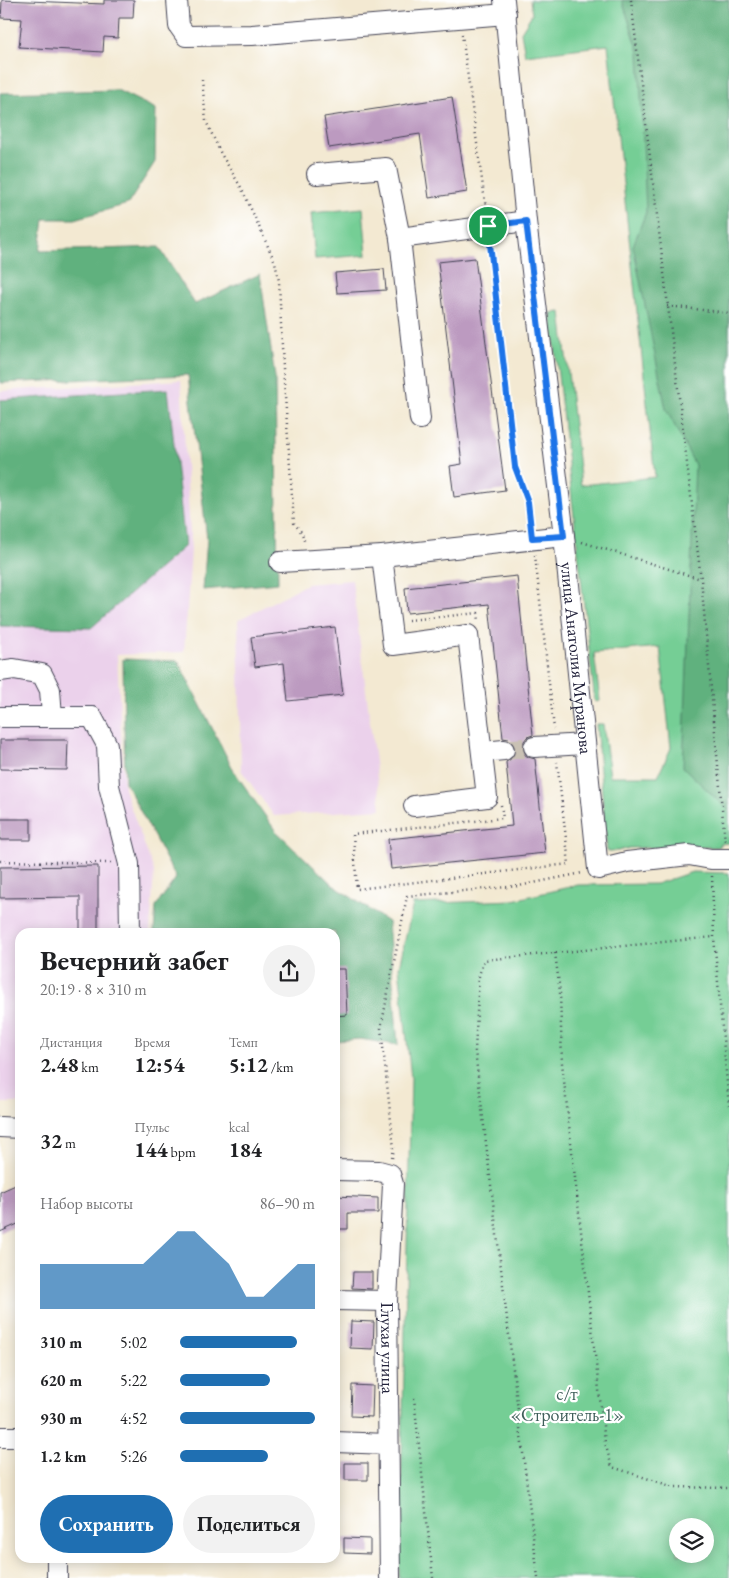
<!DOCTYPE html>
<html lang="ru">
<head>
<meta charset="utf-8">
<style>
	body { margin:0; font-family:"EB Garamond",serif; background:#f2f2f2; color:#202124; height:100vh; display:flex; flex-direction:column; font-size:19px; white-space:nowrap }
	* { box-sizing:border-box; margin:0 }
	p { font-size:16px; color:#757577 }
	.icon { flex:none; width:28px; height:28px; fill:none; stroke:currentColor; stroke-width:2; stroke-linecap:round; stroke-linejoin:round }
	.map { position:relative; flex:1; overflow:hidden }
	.details { position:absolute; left:15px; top:928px; width:325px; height:635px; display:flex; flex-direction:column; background:#fff; border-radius:15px; box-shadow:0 2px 12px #0003 }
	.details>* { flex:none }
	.controls { position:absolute; left:669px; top:1518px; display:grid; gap:10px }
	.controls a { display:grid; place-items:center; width:45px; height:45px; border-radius:50%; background:#fff; box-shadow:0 2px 12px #0003; font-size:25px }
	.pin { position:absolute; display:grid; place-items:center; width:42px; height:42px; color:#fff; margin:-21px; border:2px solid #fff; border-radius:50%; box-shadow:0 1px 5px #0007 }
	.round { display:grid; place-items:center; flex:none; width:52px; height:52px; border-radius:26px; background:#f2f2f2 }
	.head { display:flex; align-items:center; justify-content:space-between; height:85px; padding:0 25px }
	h1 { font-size:28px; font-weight:700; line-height:38px }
	.metrics { display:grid; grid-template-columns:repeat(3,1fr); gap:8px; height:85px; padding:5px 25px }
	.metrics div { display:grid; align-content:center }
	.metrics b { font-size:21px; font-weight:700 }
	.metrics small { font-size:14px; font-weight:400 }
	.metrics p { font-size:14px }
	.chart { height:140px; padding:10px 25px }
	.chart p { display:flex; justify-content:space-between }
	.chart svg { width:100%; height:90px; margin-top:5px; fill:#1f6fb2; opacity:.7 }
	.button { display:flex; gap:10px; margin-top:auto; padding:10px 25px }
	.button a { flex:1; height:58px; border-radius:30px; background:#1f6fb2; color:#fff; font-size:20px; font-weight:700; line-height:58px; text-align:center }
	.button a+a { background:#f2f2f2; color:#202124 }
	ul { padding:0 25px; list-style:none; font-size:16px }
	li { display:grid; grid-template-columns:80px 60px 1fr; align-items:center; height:38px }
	li i { height:12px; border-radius:6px; background:#1f6fb2 }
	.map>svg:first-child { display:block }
	.built { fill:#ebd1eb }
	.green { fill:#75ce95; stroke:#4c7868; fill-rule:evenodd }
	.forest { fill:#60b17e; stroke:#416a5c }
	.building { fill:#bc9ac0 }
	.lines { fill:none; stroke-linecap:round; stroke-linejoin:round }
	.minor-tunnel { stroke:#c9c1b4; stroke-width:20; stroke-dasharray:20 10; stroke-linecap:butt }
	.minor-casing { stroke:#414052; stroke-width:22 }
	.path { stroke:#414052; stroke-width:2.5; stroke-dasharray:1 4; stroke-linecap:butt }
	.minor { stroke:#fff; stroke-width:20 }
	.route-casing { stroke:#fff; stroke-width:10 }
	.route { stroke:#1a73e8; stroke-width:6 }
	.labels { text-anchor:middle; stroke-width:4.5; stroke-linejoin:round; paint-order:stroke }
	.street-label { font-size:18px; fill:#22223b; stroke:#fff }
	.park-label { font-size:18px; fill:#3f5e5a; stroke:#fff }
</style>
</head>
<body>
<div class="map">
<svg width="729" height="1578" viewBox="0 0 729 1578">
	<rect width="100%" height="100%" fill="#fff"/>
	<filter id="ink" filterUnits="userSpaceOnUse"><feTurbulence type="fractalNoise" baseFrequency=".02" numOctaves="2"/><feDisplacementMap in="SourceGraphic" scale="10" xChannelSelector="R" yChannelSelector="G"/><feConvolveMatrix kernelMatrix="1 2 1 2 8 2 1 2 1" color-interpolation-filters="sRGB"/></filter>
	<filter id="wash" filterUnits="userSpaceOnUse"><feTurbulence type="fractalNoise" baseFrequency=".0096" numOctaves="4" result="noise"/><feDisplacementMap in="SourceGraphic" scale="20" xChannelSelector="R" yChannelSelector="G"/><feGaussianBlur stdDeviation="1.12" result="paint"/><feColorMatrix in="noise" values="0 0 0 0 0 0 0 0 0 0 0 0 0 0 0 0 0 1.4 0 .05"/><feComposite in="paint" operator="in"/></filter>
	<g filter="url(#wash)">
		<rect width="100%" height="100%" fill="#f3e9d2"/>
		<path class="built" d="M181 380 191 550 184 652 117 655 124 789 154 871 150 932H20V1103H0V391Z
			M352 580 381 809 274 816 241 770 238 620 307 584Z"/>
		<path class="green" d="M530 0H729V843L719 844V847L629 848 618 851H607L596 724H603L610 776H658L671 748 660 647 594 653 600 701 595 702 551 313 561 312 581 485 655 477 608 45 525 55 521 32 532 14Z
			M363 208 367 255 315 259 311 213Z
			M692 872 729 873V1578H399L411 1078 399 967 413 904 513 900 578 885 656 884ZM678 1526H705V1554H678Z"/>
		<path class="forest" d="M622 0H729V811L683 767 695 465 666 409 633 246 646 212 639 52Z
			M117 90 156 109 155 162 128 204 75 219H44L40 251 159 247 195 304 260 274 275 377 278 583 203 590 207 539 188 375 0 383V93Z
			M168 389 185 546 91 628 0 626V400Z
			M123 659 178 661 234 771 275 830 333 885 388 922 398 1045 360 1039 335 1041V932H154L156 906 176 878 125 782Z"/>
		<g id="blocks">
			<path class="building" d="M2 0 104 4V0H134L133 18H119L118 38 104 37 103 52 19 47 22 19 1 18Z
				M452 97 467 192 429 198 420 134 329 148 324 117Z
				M475 258 505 490 454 497 450 466 462 464 438 262Z
				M384 269 386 290 337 293 335 273Z
				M517 576 533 735 527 737 524 741 522 748 524 754 528 757 535 759 545 853 391 869 388 839 512 826 506 762 511 759 515 755 516 748 513 743 509 739 503 738 489 604 407 613 405 588Z
				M335 627 343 695 288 701 284 663 255 667 251 637Z
				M0 740H68L67 770 0 769Z
				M0 819H31V840H0Z
				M98 866V932H80V897L0 898V867Z
				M335 969H345L347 1015 335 1016Z
				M20 1183V1223L0 1232V1192Z
				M335 1196 378 1198V1213H348V1229H335Z
				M353 1272H372V1289L352 1288Z
				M351 1321 374 1322 373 1349 350 1348Z
				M352 1385 373 1386 372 1417 351 1416Z
				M345 1463H368V1480H345Z
				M344 1538 370 1539V1554L344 1553Z"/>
		</g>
	</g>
	<g filter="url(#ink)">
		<use href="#blocks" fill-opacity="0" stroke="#414052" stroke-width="1"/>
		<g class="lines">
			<path class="minor-tunnel" d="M504 750 534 747"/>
			<g class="minor-casing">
				<g id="minor">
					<path d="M177 0 179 26 186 36 252 35 506 14"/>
					<path id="s1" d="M504 0 526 221 564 536 598 869 627 862 689 855 711 859H729"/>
					<path d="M317 174 386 168 400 238"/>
					<path d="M420 419 400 238 526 221"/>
					<path d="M382 556 393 645 468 635 487 797 414 806"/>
					<path d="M280 562 382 556 564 536"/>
					<path d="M0 671 14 669 42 674 50 690 52 716"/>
					<path d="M0 717H92L107 745 109 786 129 864 130 932"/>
					<path d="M534 747 585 744"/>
					<path d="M483 752 504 750"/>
					<path d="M0 1127 20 1128"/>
					<path id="s2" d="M335 1170 379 1171 390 1174 393 1184 387 1301 390 1578"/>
					<path d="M335 1300 387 1301"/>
					<path d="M0 1437H20"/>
					<path d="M335 1442 388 1444"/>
					<path d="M57 1558V1578"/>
				</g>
			</g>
			<path class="path" d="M631 0 701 579 725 842
				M462 34 486 209
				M202 80 206 121 221 154 242 189 275 262 279 281 283 368 294 523 302 533 305 544
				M490 242 515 467 528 502 530 523
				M667 306 729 313
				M582 542 701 579
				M535 555 554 729
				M408 620 478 613 479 621
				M501 805 503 818 353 834 357 889 569 864 557 762
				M0 861 111 863
				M712 876 714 937 729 1106
				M555 953 560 992 562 1063 605 1443 612 1467 674 1487 729 1488
				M392 1158 394 1149 381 1028 407 896 519 886 582 873
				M414 1398 433 1578
				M538 1578 475 1051 479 975 484 960 714 937"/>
			<use href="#minor" class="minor"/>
		</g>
	</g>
	<g class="lines" filter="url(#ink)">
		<g class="route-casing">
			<path id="route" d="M526 221 564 536 532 538 528 502 515 467 488 226Z"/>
		</g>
		<use href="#route" class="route"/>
	</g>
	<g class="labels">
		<g class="street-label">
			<text dy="6" stroke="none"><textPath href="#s1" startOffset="662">улица Анатолия Муранова</textPath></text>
			<text dy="6" stroke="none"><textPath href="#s2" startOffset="230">Глухая улица</textPath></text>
		</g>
		<g class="park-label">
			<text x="567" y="1400">с/т<tspan x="567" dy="21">«Строитель-1»</tspan></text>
		</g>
	</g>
</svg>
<div class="controls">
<a><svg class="icon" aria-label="layers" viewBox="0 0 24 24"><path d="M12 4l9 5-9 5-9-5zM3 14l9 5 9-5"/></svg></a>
</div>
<div class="pin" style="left:488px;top:226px;background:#1e9e55"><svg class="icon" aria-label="arrive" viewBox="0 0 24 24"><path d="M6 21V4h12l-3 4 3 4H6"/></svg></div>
<section class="details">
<div class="head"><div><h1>Вечерний забег</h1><p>20:19 · 8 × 310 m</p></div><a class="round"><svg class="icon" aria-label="share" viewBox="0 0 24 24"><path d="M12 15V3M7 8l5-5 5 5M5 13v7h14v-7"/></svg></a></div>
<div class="metrics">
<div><p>Дистанция</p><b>2.48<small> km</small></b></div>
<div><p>Время</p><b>12:54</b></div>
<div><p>Темп</p><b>5:12<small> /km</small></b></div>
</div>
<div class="metrics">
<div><b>32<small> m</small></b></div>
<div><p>Пульс</p><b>144<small> bpm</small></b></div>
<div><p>kcal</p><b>184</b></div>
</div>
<div class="chart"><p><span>Набор высоты</span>86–90 m</p>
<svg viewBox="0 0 160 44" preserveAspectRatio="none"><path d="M0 44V22L10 22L20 22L30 22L40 22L50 22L60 22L70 14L80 6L90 6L100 14L110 22L120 38L130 38L140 30L150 22L160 22V44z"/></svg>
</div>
<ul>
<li><b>310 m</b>5:02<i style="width:87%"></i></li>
<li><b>620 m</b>5:22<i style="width:67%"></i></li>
<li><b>930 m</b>4:52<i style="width:100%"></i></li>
<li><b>1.2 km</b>5:26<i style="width:65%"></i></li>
</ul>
<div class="button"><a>Сохранить</a><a>Поделиться</a></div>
</section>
</div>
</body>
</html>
